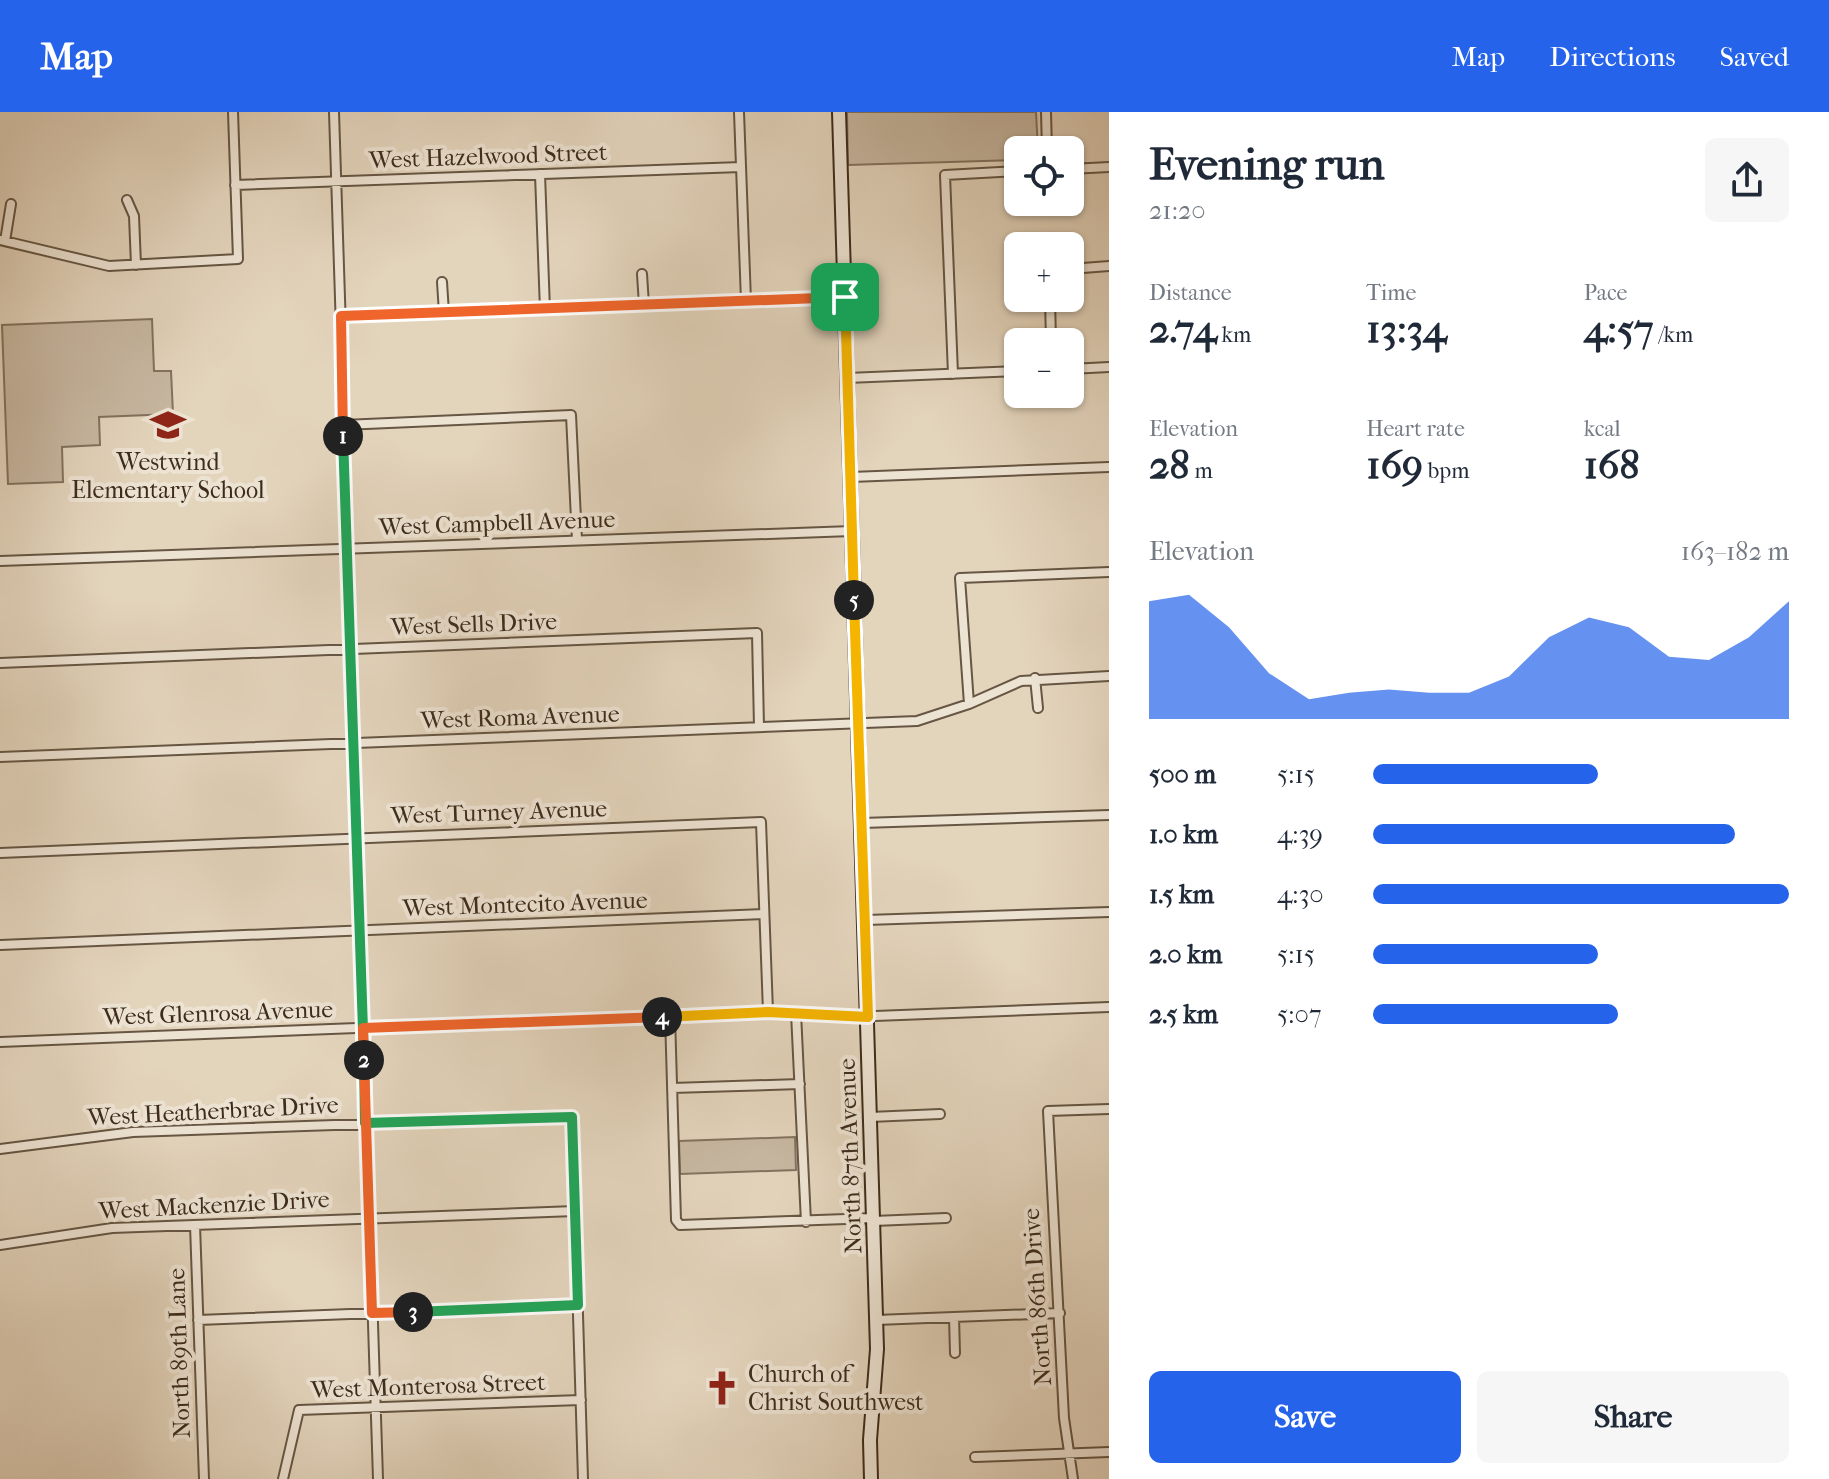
<!DOCTYPE html>
<html lang="en">
<head>
<meta charset="utf-8">
<style>
	body { margin:0; font-family:"IM FELL French Canon",serif; background:#f6f6f7; color:#1f2937; height:100vh; display:flex; flex-direction:column; font-size:30px; white-space:nowrap }
	* { box-sizing:border-box; margin:0 }
	p { font-size:26px; color:#747a83 }
	.icon { flex:none; width:44px; height:44px; fill:none; stroke:currentColor; stroke-width:2; stroke-linecap:round; stroke-linejoin:round }
	.map { position:relative; flex:1; overflow:hidden }
	.side { display:flex; flex-direction:column; background:#fff; width:720px }
	.side>* { flex:none }
	.tools { position:absolute; left:1004px; top:24px; display:grid; gap:16px }
	.tools a { display:grid; place-items:center; width:80px; height:80px; border-radius:12px; background:#fff; box-shadow:0 2px 6px #0004; font-size:40px }
	.pin { position:absolute; display:grid; place-items:center; width:68px; height:68px; color:#fff; margin:-34px; border-radius:16px; box-shadow:0 4px 12px #0006 }
	.km { position:absolute; width:40px; height:40px; margin:-20px; border-radius:50%; background:#222; color:#fff; font-size:22px; line-height:40px; text-align:center }
	.round { display:grid; place-items:center; flex:none; width:84px; height:84px; border-radius:12px; background:#f6f6f7 }
	.summary { display:flex; align-items:center; justify-content:space-between; height:136px; padding:0 40px }
	h1 { font-size:44px; font-weight:700; line-height:60px }
	.metrics { display:grid; grid-template-columns:repeat(3,1fr); gap:12px; height:136px; padding:8px 40px }
	.metrics div { display:grid; align-content:center }
	.metrics b { font-size:40px; font-weight:700 }
	.metrics small { font-size:22px; font-weight:400 }
	.metrics p { font-size:22px }
	.chart { height:224px; padding:16px 40px }
	.chart p { display:flex; justify-content:space-between }
	.chart svg { width:100%; height:144px; margin-top:8px; fill:#2563eb; opacity:.7 }
	.cta { display:flex; gap:16px; margin-top:auto; padding:16px 40px }
	.cta a { flex:1; height:92px; border-radius:12px; background:#2563eb; color:#fff; font-size:32px; font-weight:700; line-height:92px; text-align:center }
	.cta a+a { background:#f6f6f7; color:#1f2937 }
	ul { padding:0 40px; list-style:none; font-size:26px }
	li { display:grid; grid-template-columns:128px 96px 1fr; align-items:center; height:60px }
	li i { height:20px; border-radius:10px; background:#2563eb }
	header { display:flex; align-items:center; gap:48px; box-sizing:border-box; height:112px; padding:0 40px; background:#2563eb; color:#fff }
	header strong { font-size:38px }
	nav { display:flex; gap:44px; margin-inline-start:auto; font-size:28px }
	main { display:flex; flex:1; min-height:0 }
	.map>svg:first-child { display:block }
	.green { fill:#c7b7a1; stroke:#82725e; stroke-width:2 }
	.lines { fill:none; stroke-linecap:round; stroke-linejoin:round }
	.street-casing { stroke:#665643; stroke-width:12 }
	.secondary-casing { stroke:#3d2c1b; stroke-width:16 }
	.street { stroke:#ede3d3; stroke-width:8 }
	.secondary { stroke:#ede3d3; stroke-width:12 }
	.split-1-casing { stroke:#fff; stroke-width:16 }
	.split-2-casing { stroke:#fff; stroke-width:16 }
	.split-3-casing { stroke:#fff; stroke-width:16 }
	.split-4-casing { stroke:#fff; stroke-width:16 }
	.split-5-casing { stroke:#fff; stroke-width:16 }
	.split-6-casing { stroke:#fff; stroke-width:16 }
	.split-1 { stroke:#f0652b; stroke-width:10 }
	.split-2 { stroke:#22a559; stroke-width:10 }
	.split-3 { stroke:#22a559; stroke-width:10 }
	.split-4 { stroke:#f0652b; stroke-width:10 }
	.split-5 { stroke:#f5b400; stroke-width:10 }
	.split-6 { stroke:#f5b400; stroke-width:10 }
	.labels { text-anchor:middle; stroke-width:8; stroke-linejoin:round; paint-order:stroke }
	.street-label { font-size:24px; fill:#3d2c1b; stroke:#ede3d3 }
	.poi-label { font-size:24px; fill:#3d2c1b; stroke:#ede3d3 }
</style>
</head>
<body>
<header>
<strong>Map</strong>
<nav><a>Map</a><a>Directions</a><a>Saved</a></nav>
</header>
<main>
<div class="map">
<svg width="1109" height="1367" viewBox="0 0 1109 1367">
	<rect width="100%" height="100%" fill="#e3d4bc"/>
	<filter id="stains"><feTurbulence type="fractalNoise" baseFrequency=".0025" numOctaves="4"/><feColorMatrix values="0 0 0 0 .2 0 0 0 0 .09 0 0 0 0 .02 0 0 0 .5 -.17"/></filter>
	<radialGradient id="worn" r=".72"><stop offset=".6" stop-color="#630" stop-opacity="0"/><stop offset="1" stop-color="#630" stop-opacity=".3"/></radialGradient>
	<path class="green" d="M847 0H1036L1038 38H1018V48L848 53Z
		M152 207 154 259H171L173 302 99 305 100 333 62 335 63 370 8 372 2 213Z
		M795 1025 796 1058 680 1062 679 1029Z"/>
	<g class="lines">
		<g class="street-casing">
			<path id="street" d="M334 0 378 1367
				M739 0 746 189
				M1046 0 1047 38
				M1070 57 1109 55
				M540 62 545 198
				M235 73 741 55
				M127 88 134 104 136 153
				M0 128 109 154 238 147 233 0
				M5 129 11 92
				M1070 157 1109 154
				M642 162 644 193
				M442 170 444 201
				M1050 186 1051 230
				M341 204 845 185
				M1070 257 1109 255
				M953 262 945 63 1018 59
				M847 266 1018 259
				M343 313 571 303 577 428
				M851 365 1109 355
				M0 449 852 419
				M0 551 757 521 759 615
				M1035 566 1038 596
				M969 592 960 466 1109 460
				M0 645 917 609 969 592 1021 569 1109 564
				M862 711 1109 703
				M0 741 761 710 768 900
				M866 808 1109 800
				M0 833 764 802
				M796 901 806 1110
				M670 904 676 1108 680 1113 874 1106
				M0 930 768 900 849 905 1109 895
				M672 976 800 972
				M870 1005 940 1002
				M0 1037 133 1020 572 1005 583 1367
				M874 1109 946 1106
				M195 1113 204 1367
				M0 1133 112 1116 575 1099
				M954 1205 955 1241
				M198 1208 578 1193
				M876 1208 1060 1201
				M975 1345 1109 1340
				M283 1367 299 1298 581 1288
				M1073 1367 1064 1306 1048 999 1109 997"/>
		</g>
		<g class="secondary-casing">
			<path id="secondary" d="M839 0 877 1237 870 1328 871 1367"/>
		</g>
		<use href="#street" class="street"/>
		<use href="#secondary" class="secondary"/>
	</g>
	<g class="lines">
		<g class="split-1-casing">
			<path id="split-1" d="M343 324 341 204 845 185"/>
		</g>
		<g class="split-2-casing">
			<path id="split-2" d="M343 324 364 948"/>
		</g>
		<g class="split-3-casing">
			<path id="split-3" d="M364 948 365 1011 572 1005 578 1193 413 1200"/>
		</g>
		<g class="split-4-casing">
			<path id="split-4" d="M413 1200 372 1201 363 916 662 905"/>
		</g>
		<g class="split-5-casing">
			<path id="split-5" d="M662 905 768 900 868 905 854 488"/>
		</g>
		<g class="split-6-casing">
			<path id="split-6" d="M845 185 854 488"/>
		</g>
		<use href="#split-1" class="split-1"/>
		<use href="#split-2" class="split-2"/>
		<use href="#split-3" class="split-3"/>
		<use href="#split-4" class="split-4"/>
		<use href="#split-5" class="split-5"/>
		<use href="#split-6" class="split-6"/>
	</g>
	<defs>
		<g id="school-bare" transform="scale(2.76)"><path d="M0-5L7-2L0 1L-7-2ZM-4 1L0 2.5L4 1V4Q0 6-4 4Z" fill="#8f2418" stroke="#ede3d3" stroke-width="2.5" paint-order="stroke"/></g>
		<g id="church-bare" transform="scale(2.76)"><path d="M-1.2-6h2.4v3.5h3.3v2.4h-3.3V6h-2.4V-.1h-3.3v-2.4h3.3Z" fill="#8f2418" stroke="#ede3d3" stroke-width="2.5" paint-order="stroke"/></g>
	</defs>
	<g fill-rule="evenodd">
		<use href="#school-bare" x="168" y="313"/>
		<use href="#church-bare" x="722" y="1276"/>
	</g>
	<g class="labels">
		<g class="street-label">
			<text transform="translate(488 44) rotate(-2)" y="8">West Hazelwood Street</text>
			<text transform="translate(497 411) rotate(-2)" y="8">West Campbell Avenue</text>
			<text transform="translate(474 512) rotate(-2)" y="8">West Sells Drive</text>
			<text transform="translate(520 605) rotate(-2)" y="8">West Roma Avenue</text>
			<text transform="translate(499 700) rotate(-2)" y="8">West Turney Avenue</text>
			<text transform="translate(525 792) rotate(-2)" y="8">West Montecito Avenue</text>
			<text transform="translate(218 901) rotate(-2)" y="8">West Glenrosa Avenue</text>
			<text transform="translate(213 999) rotate(-3)" y="8">West Heatherbrae Drive</text>
			<text transform="translate(850 1044) rotate(-92)" y="8">North 87th Avenue</text>
			<text transform="translate(214 1093) rotate(-3)" y="8">West Mackenzie Drive</text>
			<text transform="translate(1037 1185) rotate(-94)" y="8">North 86th Drive</text>
			<text transform="translate(179 1241) rotate(-92)" y="8">North 89th Lane</text>
			<text transform="translate(428 1274) rotate(-2)" y="8">West Monterosa Street</text>
		</g>
		<g class="poi-label">
			<text x="168" y="358">Westwind<tspan x="168" dy="28">Elementary School</tspan></text>
			<text x="748" y="1270" text-anchor="start">Church of<tspan x="748" dy="28">Christ Southwest</tspan></text>
		</g>
	</g>
	<rect width="100%" height="100%" filter="url(#stains)"/>
	<rect width="100%" height="100%" fill="url(#worn)"/>
</svg>
<div class="tools">
<a><svg class="icon" aria-label="locate" viewBox="0 0 24 24"><circle cx="12" cy="12" r="6"/><path d="M12 2v4M12 18v4M2 12h4M18 12h4"/></svg></a>
<a>+</a>
<a>−</a>
</div>
<div class="pin" style="left:845px;top:185px;background:#1e9e55"><svg class="icon" aria-label="arrive" viewBox="0 0 24 24"><path d="M6 21V4h12l-3 4 3 4H6"/></svg></div>
<b class="km" style="left:343px;top:324px">1</b>
<b class="km" style="left:364px;top:948px">2</b>
<b class="km" style="left:413px;top:1200px">3</b>
<b class="km" style="left:662px;top:905px">4</b>
<b class="km" style="left:854px;top:488px">5</b>
</div>
<section class="side">
<div class="summary"><div><h1>Evening run</h1><p>21:20</p></div><a class="round"><svg class="icon" aria-label="share" viewBox="0 0 24 24"><path d="M12 15V3M7 8l5-5 5 5M5 13v7h14v-7"/></svg></a></div>
<div class="metrics">
<div><p>Distance</p><b>2.74<small> km</small></b></div>
<div><p>Time</p><b>13:34</b></div>
<div><p>Pace</p><b>4:57<small> /km</small></b></div>
</div>
<div class="metrics">
<div><p>Elevation</p><b>28<small> m</small></b></div>
<div><p>Heart rate</p><b>169<small> bpm</small></b></div>
<div><p>kcal</p><b>168</b></div>
</div>
<div class="chart"><p><span>Elevation</span>163–182 m</p>
<svg viewBox="0 0 160 44" preserveAspectRatio="none"><path d="M0 44V8L10 6L20 16L30 30L40 38L50 36L60 35L70 36L80 36L90 31L100 19L110 13L120 16L130 25L140 26L150 19L160 8V44z"/></svg>
</div>
<ul>
<li><b>500 m</b>5:15<i style="width:54%"></i></li>
<li><b>1.0 km</b>4:39<i style="width:87%"></i></li>
<li><b>1.5 km</b>4:30<i style="width:100%"></i></li>
<li><b>2.0 km</b>5:15<i style="width:54%"></i></li>
<li><b>2.5 km</b>5:07<i style="width:59%"></i></li>
</ul>
<div class="cta"><a>Save</a><a>Share</a></div>
</section>
</main>
</body>
</html>
